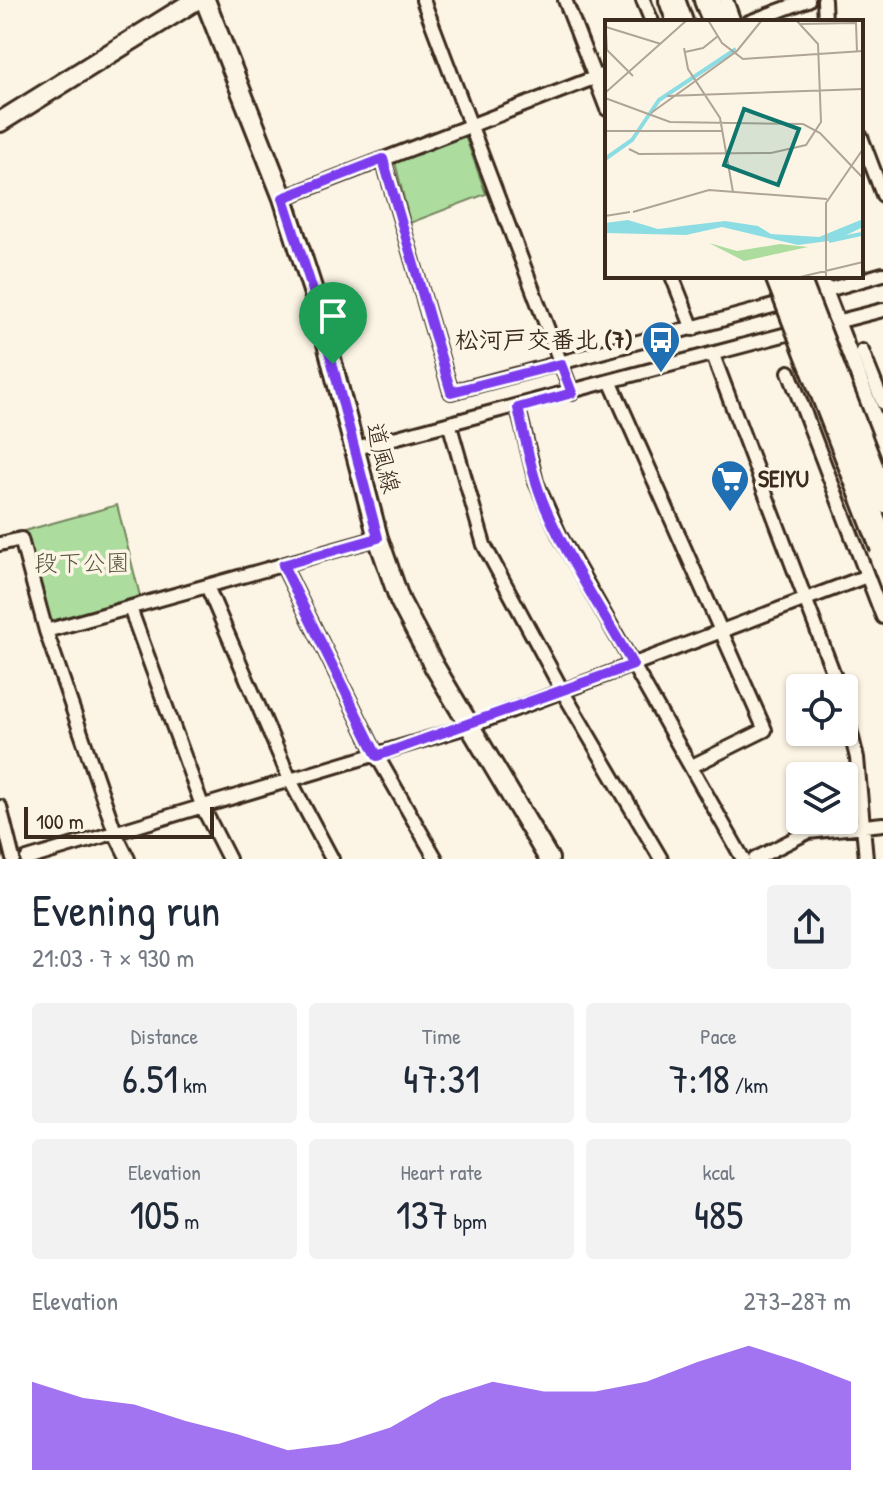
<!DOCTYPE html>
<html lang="en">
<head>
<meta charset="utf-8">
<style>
	body { margin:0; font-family:"Patrick Hand","Klee One",sans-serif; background:#f2f2f3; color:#1f2937; height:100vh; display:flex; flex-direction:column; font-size:30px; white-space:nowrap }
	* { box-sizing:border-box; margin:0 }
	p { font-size:26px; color:#747a83 }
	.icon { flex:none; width:44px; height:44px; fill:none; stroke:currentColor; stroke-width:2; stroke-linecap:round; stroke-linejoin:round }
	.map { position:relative; height:859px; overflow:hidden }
	.drawer { display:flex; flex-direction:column; background:#fff; flex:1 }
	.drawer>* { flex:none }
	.buttons { position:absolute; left:786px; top:674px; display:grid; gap:16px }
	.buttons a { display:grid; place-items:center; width:72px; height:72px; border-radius:8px; background:#fff; box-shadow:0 2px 6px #0004; font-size:40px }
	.scale { position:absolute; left:24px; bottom:20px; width:190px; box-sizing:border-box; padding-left:8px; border:4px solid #3b2a1e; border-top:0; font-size:22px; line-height:28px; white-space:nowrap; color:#3b2a1e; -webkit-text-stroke:6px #fcf5e5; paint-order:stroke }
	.pin { position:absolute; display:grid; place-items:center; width:68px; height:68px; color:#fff; margin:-82px -34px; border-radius:50% 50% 50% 0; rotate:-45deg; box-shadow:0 0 8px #0007 }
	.pin .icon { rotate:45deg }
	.round { display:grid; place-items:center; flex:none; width:84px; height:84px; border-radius:8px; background:#f2f2f3 }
	.overview { display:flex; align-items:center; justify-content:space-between; height:136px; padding:0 32px }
	h1 { font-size:44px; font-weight:600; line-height:60px }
	.stats { display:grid; grid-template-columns:repeat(3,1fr); gap:12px; height:136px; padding:8px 32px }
	.stats div { display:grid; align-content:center; border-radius:8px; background:#f2f2f3; text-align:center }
	.stats b { font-size:40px; font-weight:600 }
	.stats small { font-size:22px; font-weight:400 }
	.stats p { font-size:22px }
	.chart { height:224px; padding:16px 32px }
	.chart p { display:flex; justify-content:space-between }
	.chart svg { width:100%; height:144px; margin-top:8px; fill:#7c3aed; opacity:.7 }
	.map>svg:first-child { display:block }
	.green { fill:#acdd9e; stroke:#74845e; stroke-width:2 }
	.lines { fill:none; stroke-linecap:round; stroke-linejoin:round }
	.street-casing { stroke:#3b2a1e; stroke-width:18 }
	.secondary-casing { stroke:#3b2a1e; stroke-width:24 }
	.highway-casing { stroke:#3b2a1e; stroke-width:30 }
	.street { stroke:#fcf5e5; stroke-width:12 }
	.secondary { stroke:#fcf5e5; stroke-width:18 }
	.highway { stroke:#fcf5e5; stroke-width:24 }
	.highway-bridge-casing { stroke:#3b2a1e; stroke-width:30; stroke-linecap:butt }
	.highway-bridge { stroke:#fcf5e5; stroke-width:24 }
	.route-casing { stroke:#fff; stroke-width:16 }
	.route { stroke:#7c3aed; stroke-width:10 }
	.labels { text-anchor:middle; stroke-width:7; stroke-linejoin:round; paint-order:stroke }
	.poi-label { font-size:24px; font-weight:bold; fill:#3b2a1e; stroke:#fcf5e5; text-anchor:end }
	.street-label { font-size:24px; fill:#3b2a1e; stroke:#fcf5e5 }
	.park-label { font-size:24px; fill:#57573e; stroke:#fcf5e5 }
	.inset-river { fill:none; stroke:#8bdde3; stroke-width:4 }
	.inset-road { fill:none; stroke:#afa495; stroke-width:2 }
	.view { fill:#0f766e; fill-opacity:0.15; stroke:#0f766e; stroke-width:4 }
	.inset-edge { fill:none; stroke:#3b2a1e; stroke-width:4 }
</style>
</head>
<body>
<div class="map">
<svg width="883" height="859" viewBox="0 0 883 859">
	<rect width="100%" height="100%" fill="#fcf5e5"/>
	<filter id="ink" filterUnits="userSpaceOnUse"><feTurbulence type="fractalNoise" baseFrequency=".0125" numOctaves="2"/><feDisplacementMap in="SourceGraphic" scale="16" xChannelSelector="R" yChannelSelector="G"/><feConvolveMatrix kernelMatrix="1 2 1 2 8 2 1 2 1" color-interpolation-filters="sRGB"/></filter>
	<g filter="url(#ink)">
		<path class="green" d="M465 136 486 194 410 223 395 162Z
			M117 505 140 596 53 621 48 618 24 531Z"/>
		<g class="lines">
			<g class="street-casing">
				<path id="street" d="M423 0 572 393
					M565 0 607 109
					M643 0 652 22
					M726 0 734 22
					M824 0 825 22
					M749 22 808 0
					M861 137 883 195
					M383 159 451 392 792 301
					M283 198 607 73
					M672 276 693 329
					M817 293 883 274
					M828 324 883 310
					M862 351 883 403
					M713 355 839 688
					M789 372 883 617
					M611 383 765 730 692 766
					M518 408 536 482 560 536 743 859
					M450 426 484 545 563 692 661 859
					M356 448 802 330
					M0 544 21 539 46 631 116 835 128 859
					M283 565 377 756 436 859
					M207 586 291 782 332 859
					M130 608 203 808 229 859
					M46 631 378 538
					M844 706 857 758 866 859
					M0 807 13 859
					M27 859 470 726 867 576
					M755 859 808 832 883 824"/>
			</g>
			<g class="secondary-casing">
				<path id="secondary" d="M205 0 283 198 314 294 378 538 400 601 434 666 549 859
					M0 122 196 0"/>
			</g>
			<g class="highway-casing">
				<path id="highway" d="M672 0 680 22
					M707 0 716 22
					M814 276 883 454"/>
			</g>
			<use href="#street" class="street"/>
			<use href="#secondary" class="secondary"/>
			<use href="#highway" class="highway"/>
			<g class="highway-bridge-casing">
				<path id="highway-bridge" d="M778 276 883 547
					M796 276 883 500"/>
			</g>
			<use href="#highway-bridge" class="highway-bridge"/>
		</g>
	</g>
	<g class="lines" filter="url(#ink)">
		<g class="route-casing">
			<path id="route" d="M383 159 451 392 561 364 572 393 518 408C526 442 532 477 546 509 570 563 604 614 633 665L377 756 283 565 378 538 314 294 283 198Z"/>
		</g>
		<use href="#route" class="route"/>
	</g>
	<defs>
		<g id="bus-pin" transform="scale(2)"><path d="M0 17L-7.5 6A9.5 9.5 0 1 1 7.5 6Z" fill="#1f6fb2" stroke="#fcf5e5"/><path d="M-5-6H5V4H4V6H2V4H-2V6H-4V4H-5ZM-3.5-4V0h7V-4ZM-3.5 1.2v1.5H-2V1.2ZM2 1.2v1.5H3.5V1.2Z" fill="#fff"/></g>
		<g id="supermarket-pin" transform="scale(2)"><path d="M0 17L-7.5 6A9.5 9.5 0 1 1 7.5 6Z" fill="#1f6fb2" stroke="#fcf5e5"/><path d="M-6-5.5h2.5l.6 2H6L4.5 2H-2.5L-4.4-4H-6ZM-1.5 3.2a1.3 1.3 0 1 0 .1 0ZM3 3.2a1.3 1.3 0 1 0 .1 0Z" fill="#fff"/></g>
	</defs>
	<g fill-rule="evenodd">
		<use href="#bus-pin" x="661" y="340"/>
		<use href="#supermarket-pin" x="730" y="479"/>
	</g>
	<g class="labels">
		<g class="poi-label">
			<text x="633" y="348">松河戸交番北 (7)</text>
			<text x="758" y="487" text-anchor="start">SEIYU</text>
		</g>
		<g class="street-label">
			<text transform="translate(383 458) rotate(76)" y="8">道風線</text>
		</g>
		<g class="park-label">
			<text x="82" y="571">段下公園</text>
		</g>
	</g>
	<g transform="translate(605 20)">
		<rect width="258" height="258" fill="#fcf5e5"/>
		<path d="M104 223 132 231 175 224 203 227 139 241Z" fill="#acdd9e"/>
		<path d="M258 199 256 208 231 220 193 225 117 207 81 215 0 213V203L23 200 53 209 120 201 153 206 166 214 214 217Z" fill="#8bdde3"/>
		<path class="inset-river" d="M0 139 27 120 54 80 131 29M224 221 256 214"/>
		<path class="inset-road" d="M103 0 117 23 138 39 258 31M194 4 251 3 252 32M1 7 56 24M1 12 2 30 28 56M79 28 83 49 115 98 128 172M80 32 98 28 113 16M0 73 82 0M62 76 258 69M0 78 65 102 198 104 215 113 258 158M0 92V126M46 93 132 31 157 0M0 111H118M24 129 34 134 166 133 201 125 216 102 213 24 191 0M28 192 104 170 222 179M0 196 25 192M191 258 258 242M221 258V183L258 129"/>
		<path class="view" d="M139 89 194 109 173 165 119 145Z"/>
		<rect width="258" height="258" class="inset-edge"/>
	</g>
</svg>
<div class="buttons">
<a><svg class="icon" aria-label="locate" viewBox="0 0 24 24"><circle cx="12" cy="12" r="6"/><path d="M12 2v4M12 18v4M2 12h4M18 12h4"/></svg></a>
<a><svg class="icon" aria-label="layers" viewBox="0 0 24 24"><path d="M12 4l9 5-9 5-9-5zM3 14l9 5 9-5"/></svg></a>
</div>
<div class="scale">100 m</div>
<div class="pin" style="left:333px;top:364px;background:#1e9e55"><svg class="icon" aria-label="arrive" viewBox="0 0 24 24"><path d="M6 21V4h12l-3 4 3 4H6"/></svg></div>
</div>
<section class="drawer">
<div class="overview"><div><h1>Evening run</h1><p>21:03 · 7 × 930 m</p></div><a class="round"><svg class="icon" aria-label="share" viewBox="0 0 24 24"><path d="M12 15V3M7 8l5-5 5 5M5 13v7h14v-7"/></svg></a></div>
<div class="stats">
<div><p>Distance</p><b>6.51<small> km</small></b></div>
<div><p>Time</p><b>47:31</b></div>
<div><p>Pace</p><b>7:18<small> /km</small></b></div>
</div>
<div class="stats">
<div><p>Elevation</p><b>105<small> m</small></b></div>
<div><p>Heart rate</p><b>137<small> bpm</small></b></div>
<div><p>kcal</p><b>485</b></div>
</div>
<div class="chart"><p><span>Elevation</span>273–287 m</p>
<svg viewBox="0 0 160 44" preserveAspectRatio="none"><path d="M0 44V17L10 22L20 24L30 29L40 33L50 38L60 36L70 31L80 22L90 17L100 20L110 20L120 17L130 11L140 6L150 11L160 17V44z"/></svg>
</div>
</section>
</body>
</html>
